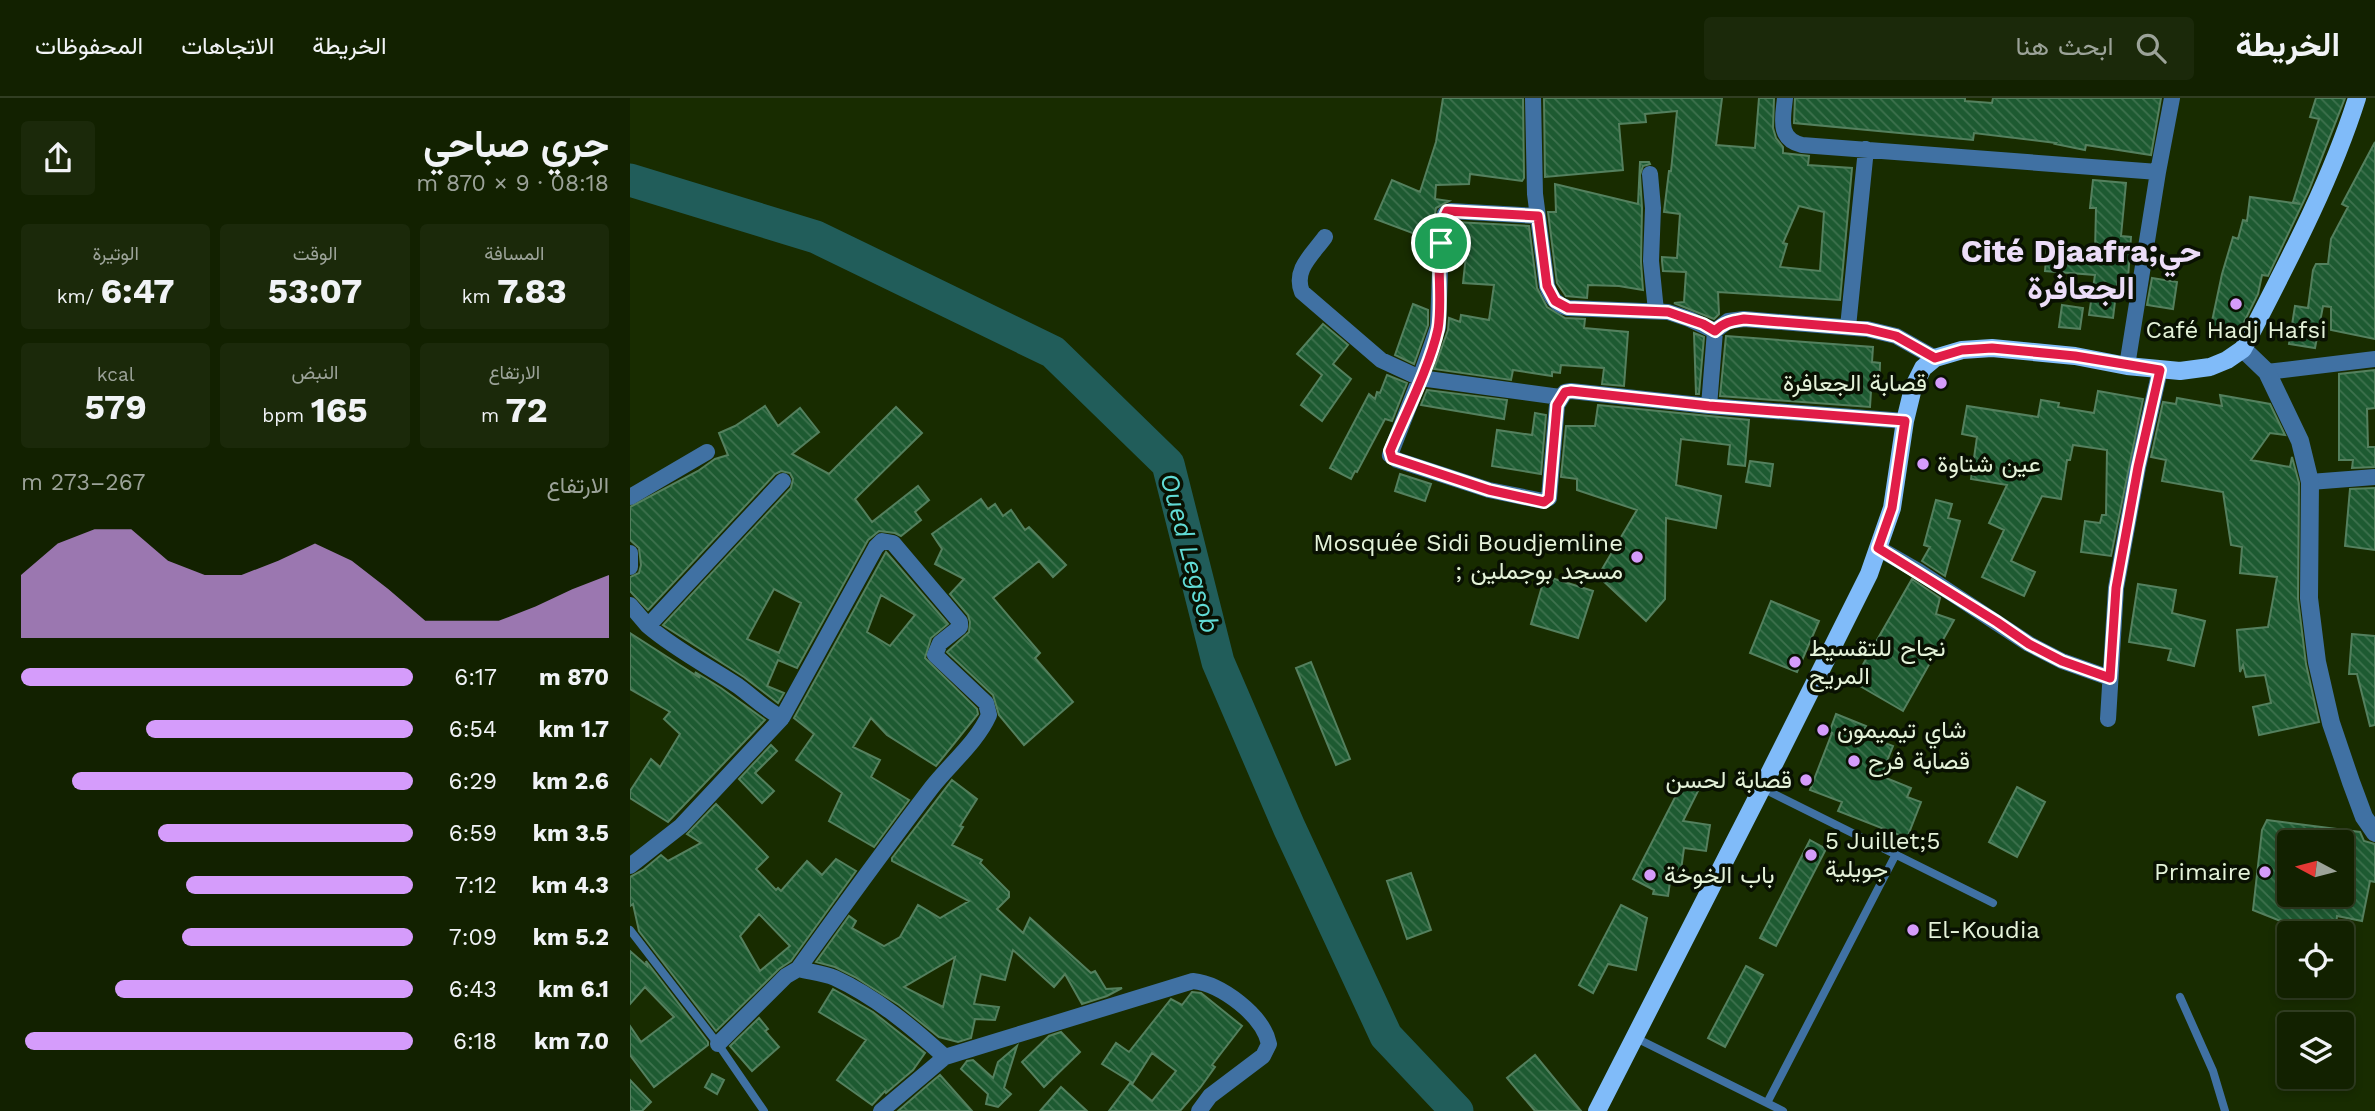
<!DOCTYPE html>
<html lang="ar">
<head>
<meta charset="utf-8">
<style>
	body { margin:0; font-family:"Work Sans",Vazirmatn,sans-serif; background:#1b290a; color:#f1f3f6; direction:rtl; height:100vh; display:flex; flex-direction:column; font-size:26px; white-space:nowrap }
	* { box-sizing:border-box; margin:0 }
	p { font-size:23px; color:#9ca399 }
	.icon { flex:none; width:38px; height:38px; fill:none; stroke:currentColor; stroke-width:2; stroke-linecap:round; stroke-linejoin:round }
	.map { position:relative; flex:1; overflow:hidden; direction:ltr }
	.drawer { display:flex; flex-direction:column; background:#122100; width:630px }
	.drawer>* { flex:none }
	.needle { width:46px; rotate:277deg }
	.tools { position:absolute; left:1647px; top:732px; display:grid; gap:14px }
	.tools a { display:grid; place-items:center; width:77px; height:77px; border-radius:7px; background:#122100; box-shadow:0 4px 10px #0003,0 0 0 2px #313e22; font-size:35px }
	.pin { position:absolute; display:grid; place-items:center; width:60px; height:60px; color:#fff; margin:-30px; border:4px solid #fff; border-radius:50%; box-shadow:0 2px 7px #0007 }
	.round { display:grid; place-items:center; flex:none; width:74px; height:74px; border-radius:7px; background:#1b290a }
	.head { display:flex; align-items:center; justify-content:space-between; height:119px; padding:0 21px }
	h1 { font-size:38px; font-weight:700; line-height:52px }
	.stats { display:grid; grid-template-columns:repeat(3,1fr); gap:10px; height:119px; padding:7px 21px }
	.stats div { display:grid; align-content:center; border-radius:7px; background:#1b290a; text-align:center }
	.stats b { font-size:35px; font-weight:700 }
	.stats small { font-size:19px; font-weight:400 }
	.stats p { font-size:19px }
	.chart { height:196px; padding:14px 21px }
	.chart p { display:flex; justify-content:space-between }
	.chart svg { width:100%; height:126px; margin-top:7px; fill:#d59cfb; opacity:.7 }
	ul { padding:0 21px; list-style:none; font-size:23px }
	li { display:grid; grid-template-columns:112px 84px 1fr; align-items:center; height:52px }
	li i { height:18px; border-radius:9px; background:#d59cfb }
	header { display:flex; align-items:center; gap:42px; box-sizing:border-box; height:98px; padding:0 35px; background:#122100; border-bottom:2px solid #313e22 }
	header strong { font-size:33px }
	nav { display:flex; gap:38px; margin-inline-start:auto; font-size:24px }
	.search { width:490px; height:63px; background:#1b290a; display:flex; align-items:center; gap:18px; box-sizing:border-box; padding:0 24px; border-radius:7px; color:#9ca399; font-size:26px }
	main { display:flex; flex:1; min-height:0 }
	.map>svg:first-child { display:block }
	.lines { fill:none; stroke-linecap:round; stroke-linejoin:round }
	.river { stroke:#215d5a; stroke-width:33 }
	.building { fill:url(#building-back-hatch); stroke:#54805e; stroke-width:2; fill-rule:evenodd }
	.service { stroke:#4071a3; stroke-width:8 }
	.minor { stroke:#4071a3; stroke-width:16 }
	.tertiary { stroke:#4071a3; stroke-width:18 }
	.primary { stroke:#80bbf9; stroke-width:18 }
	.route-casing { stroke:#fff; stroke-width:14 }
	.route { stroke:#e11d48; stroke-width:9 }
	.poi-dot { fill:#d59cfb; stroke:#091102; stroke-width:2.5 }
	.labels { text-anchor:middle; stroke-width:7; stroke-linejoin:round; paint-order:stroke }
	.poi-label { font-size:24px; fill:#e4f2d9; stroke:#091102; text-anchor:start }
	.water-label { font-size:26px; font-style:italic; fill:#61dbd5; stroke:#091102 }
	.district-label { font-size:32px; font-weight:bold; fill:#ecddf8; stroke:#091102 }
</style>
</head>
<body>
<header>
<strong>الخريطة</strong>
<div class="search"><svg class="icon" aria-label="search" viewBox="0 0 24 24"><circle cx="10" cy="10" r="6"/><path d="M15 15l6 6"/></svg>ابحث هنا</div>
<nav><a>الخريطة</a><a>الاتجاهات</a><a>المحفوظات</a></nav>
</header>
<main>
<div class="map">
<svg width="1745" height="1013" viewBox="0 0 1745 1013">
	<defs>
		<pattern id="building-back-hatch" width="6" height="6" patternUnits="userSpaceOnUse" patternTransform="scale(1.75)"><rect width="6" height="6" fill="#1d5a31"/><path d="M-1 5l2 2M0 0l6 6M5-1l2 2" fill="none" stroke="#3e724e"/></pattern>
	</defs>
	<rect width="100%" height="100%" fill="#182c00"/>
	<g class="lines">
		<path class="river" d="M0 82 186 139 423 254 538 366 588 564 659 729 756 938 827 1013"/>
	</g>
	<path class="building" d="M813 0H893L894 80 892 83 840 76 839 86 806 87 805 101 819 103 806 110 801 142 745 121 762 82 790 94 806 44Z
		M914 0H1092L1086 47 1125 50 1129 0H1144L1143 30 1146 40 1153 49V55L1179 58 1178 67 1222 70 1210 202 1088 194 1089 216 1084 221 1044 205 1054 204 1056 174 1033 173 1032 163V159L1047 160 1050 116 1034 114 1039 73H1041L1047 13 1015 16 1016 24 989 26 993 72 915 79ZM1169 108 1194 114 1190 173 1150 169 1157 146 1153 145Z
		M1165 0H1335V3L1362 5 1363 0H1531L1521 57 1456 47 1455 52 1425 46 1426 45 1344 35 1343 42 1164 25Z
		M1686 0H1715L1679 92 1638 178 1632 177 1628 196 1609 234 1581 228 1592 176 1603 139 1608 141 1613 122 1617 123 1620 99 1670 106 1663 104 1689 21 1680 19Z
		M1745 44V241L1701 232V209L1693 208 1685 250 1659 246 1665 208 1678 210 1683 172 1686 166H1698L1701 141 1718 109 1712 106Z
		M1010 64H1019L1020 66 1013 68 1010 77 1012 110 1011 164 1013 192 989 188 958 187 957 200 936 198 927 185 918 114H926L925 86 1008 106Z
		M1463 82 1496 85 1491 138 1501 139 1498 180 1488 179 1483 220 1459 217 1465 177 1415 173 1417 150 1465 154 1466 110H1460Z
		M825 124 899 128 907 190 917 209 935 220 955 221 954 230 998 234 994 288 972 286 974 270 931 267 930 275 922 274V278L883 272 881 282 804 271 818 232 819 220 830 224 831 217 859 222 864 187 833 185 836 157 821 151Z
		M1522 180 1547 184 1543 211 1517 207Z
		M783 206 798 212V227L784 266 765 257Z
		M1432 207 1453 210 1450 231 1429 229Z
		M693 226 718 247 703 266 721 281 692 323 671 307 692 277 667 256Z
		M1064 235 1074 239 1069 296H1066Z
		M1096 238 1243 249 1242 264 1250 265 1249 293H1241L1240 309 1090 298Z
		M1745 272V310L1737 311 1738 349H1745V369L1722 370 1723 362H1709V276Z
		M757 277 777 285 762 323 755 321 727 374 725 373 721 381 700 370 739 296 745 301 747 294 750 295Z
		M797 292 877 302 874 321 791 307Z
		M1468 293 1513 301 1481 458 1451 454 1455 423 1470 425 1472 417H1476L1477 352 1443 347 1440 362H1437L1431 401 1412 398 1381 463 1405 474 1394 498 1352 479 1374 432 1359 425 1377 387 1341 381 1347 339 1332 336 1337 308 1408 319 1411 302 1429 305 1428 309 1464 315Z
		M1590 297 1640 306 1655 337 1640 335 1621 362 1660 369 1662 359 1669 385 1668 501 1676 566 1689 624 1629 637 1623 609 1641 605 1635 577 1616 579 1613 567 1610 574 1607 532 1638 529 1647 479 1610 475 1612 449 1601 447 1593 394 1532 383 1536 362 1521 359 1533 304 1546 306 1547 300 1592 308Z
		M968 307 1119 322 1115 368 1098 366 1100 347 1051 341 1046 387 1091 398 1086 430 1036 420 1035 501 1016 523 968 478 1007 412 947 392V381L931 379 936 328H965Z
		M135 308 148 328 170 310 189 334 162 356 199 376 266 309 292 335 225 401 242 424 288 388 299 402 285 414 291 422 271 438 265 435 249 433 238 442 167 570 148 562 137 588 154 595 148 605 114 579 33 527 161 390 163 381 160 375 151 373 145 376 18 512 0 493V479L9 475 11 467 9 450 0 442V409L68 373 85 361 98 357 89 335 105 328ZM144 491 171 505 149 555 117 541Z
		M905 315 916 317 911 376 862 368 867 332 902 337Z
		M1120 363 1143 366 1140 388 1116 384Z
		M770 376 801 386 795 403 765 393Z
		M1745 390V452L1715 448 1720 391Z
		M351 401 358 411 365 406 373 418 381 412 395 432 399 429 436 467 423 479 409 463 363 500 410 555 405 560 443 604 394 647 369 617 363 597 317 554 339 534 340 524 338 517 320 496 334 481 305 466 312 451 302 436Z
		M1306 402 1322 406 1318 420 1330 423 1315 478 1292 463 1300 449 1294 447Z
		M256 454 318 526 301 540 295 560 347 611 348 616 306 668 257 637 241 620 223 649 250 662 241 679 279 702 244 749 199 723 212 695 166 662 184 636 164 620ZM251 497 285 517 260 548 237 534Z
		M915 478 963 493 948 540 901 526Z
		M1282 481 1310 500 1306 516 1324 522 1273 613 1223 584Z
		M1508 486 1546 492 1542 515 1575 523 1564 568 1538 562 1541 551 1499 544Z
		M1141 503 1189 523 1167 574 1120 555Z
		M0 535 70 580 65 574 91 590 135 622 38 724 0 700V693L21 661 30 669 50 636 34 621 40 614 0 591Z
		M1722 536 1745 538V627L1740 628 1727 576H1719Z
		M681 564 720 661 706 667 666 570Z
		M1206 616 1236 628 1232 636 1263 648 1251 678 1281 690 1277 699 1291 704 1277 740 1208 713 1212 704 1180 692 1202 635H1199Z
		M141 647 147 653 125 675 144 693 132 705 109 681Z
		M322 682 347 701 330 728 333 729 322 747 352 762 350 765 379 794V799L367 811 393 835 400 820 461 875 465 873 476 891 492 890 477 898 452 906 435 876 424 889 383 852 375 882 351 876 344 906 369 909 365 922 345 921 341 940 328 944 309 939 269 907 225 879 205 869 186 864 219 818 226 823 222 830 254 848 270 839 288 807 310 820 339 803 262 763V760ZM325 859 313 909 274 889Z
		M1053 684 1068 693 1053 723 1080 727 1076 753 1054 750 1051 772 1042 770 1038 798 1023 796 1024 792 1003 781Z
		M1387 689 1415 704 1387 759 1359 744Z
		M86 706 138 759 126 771 146 792 148 790 151 793 177 763 192 777 206 761 226 773 161 863 149 871 86 933 9 833 3 806 0 808V779L13 772 31 757 38 763 71 745 57 736ZM129 816 160 848 130 873 110 838Z
		M1637 722 1730 734 1734 743 1745 746V784L1740 783 1732 823 1707 818 1706 829 1648 822 1623 812 1632 732ZM1659 744H1712V796H1659Z
		M1180 742 1196 751 1146 848 1130 840Z
		M781 775 801 832 777 841 757 783Z
		M991 807 1017 820 1006 872 978 866 963 895 949 887Z
		M0 853 17 868 16 863 78 944V947L24 989 0 957V928L11 944 44 919 15 889 0 906Z
		M1116 868 1133 877 1095 949 1078 940Z
		M203 891 243 914 295 955 283 972 256 995 255 993 242 1007 207 982 236 942 189 914Z
		M562 894 571 895 612 928 582 967 585 969 570 990 550 1013H479L500 985 522 1003 546 973 522 955 503 985 472 966 486 945 499 954 541 901 552 907Z
		M129 920 138 931 135 933 149 949 122 973 100 948Z
		M431 934 450 954 414 989 392 964 419 938Z
		M387 948 374 990 381 996 368 1009 356 1006 358 996 331 971 337 963 343 962 363 980 368 964Z
		M905 957 951 1013H905L877 980Z
		M82 976 94 982 87 996 75 989Z
		M310 977 342 1013H268L299 986Z
		M0 982 21 1004 12 1013H0Z
		M431 989 457 1013H410Z"/>
	<g class="lines">
		<path class="service" d="M1132 690 1363 805
			M0 832 88 946 134 1013
			M1550 899 1583 973 1595 1013
			M1004 939 1153 1013
			M1137 1005 1266 756"/>
		<path class="minor" d="M903 0 905 96 917 188C921 199 926 207 938 210L1038 214 1059 221 1085 233
			M1155 0C1153 20 1147 41 1172 47L1528 74
			M1020 76 1023 110 1021 163 1026 213
			M695 139C682 157 663 172 672 194L751 262 790 280 808 229 811 145 815 116 821 113 907 118
			M1218 229 1236 51
			M1497 268 1528 74 1542 0
			M1637 274 1745 261
			M930 299 790 280 760 357 767 362 859 392 913 403 919 400 927 307 935 294 941 293 1079 308
			M1275 323 1079 308 1085 233 1098 223 1114 221 1237 231 1266 238 1305 260
			M1680 384 1745 379
			M0 399 77 354
			M1248 450 1288 473 1399 546 1432 563 1480 580
			M0 455V469
			M0 507 18 528
			M152 620 246 449 252 443 263 445 330 524V529L310 545 305 557 356 605 359 617C347 644 320 666 302 689 256 749 212 810 168 871
			M1478 621 1486 490 1508 369 1530 272
			M0 768 51 728 152 620C135 611 123 599 108 588 78 568 46 552 18 528L153 383
			M88 946 156 878 168 871C180 874 194 875 205 880 246 899 282 929 315 959
			M251 1013 315 959 563 883C591 886 633 917 639 946L633 958 580 998 569 1013"/>
		<path class="tertiary" d="M1613 251 1637 274 1670 343 1680 384 1679 500 1687 564 1701 625 1721 684 1734 719 1745 735"/>
		<path class="primary" d="M967 1013 1132 690 1239 476 1262 410 1275 323 1283 290 1293 270 1305 260 1332 252 1362 250 1445 258 1497 268 1550 273 1580 269 1597 262 1613 251C1655 169 1699 88 1727 0"/>
	</g>
	<g class="lines">
		<g class="route-casing">
			<path id="route" d="M817 113 908 118 917 188 925 203 938 210 1038 214 1073 226 1085 233C1094 224 1102 223 1114 221L1237 231 1266 238 1305 260 1332 252 1362 250 1445 258 1530 272 1508 369 1486 490 1480 580 1432 563 1399 546 1367 524 1248 450 1262 410 1275 323 1079 308 941 293 935 294 927 307 919 400 914 404 859 392 762 360 760 353C775 317 800 268 808 231 814 198 802 141 817 113Z"/>
		</g>
		<use href="#route" class="route"/>
	</g>
	<g class="poi-dot">
		<circle cx="1606" cy="206" r="7"/>
		<circle cx="1311" cy="285" r="7"/>
		<circle cx="1293" cy="366" r="7"/>
		<circle cx="1007" cy="459" r="7"/>
		<circle cx="1165" cy="564" r="7"/>
		<circle cx="1193" cy="632" r="7"/>
		<circle cx="1224" cy="663" r="7"/>
		<circle cx="1176" cy="682" r="7"/>
		<circle cx="1181" cy="757" r="7"/>
		<circle cx="1635" cy="774" r="7"/>
		<circle cx="1020" cy="777" r="7"/>
		<circle cx="1283" cy="832" r="7"/>
	</g>
	<g class="labels">
		<g class="poi-label">
			<text x="1606" y="240" text-anchor="middle">Café Hadj Hafsi</text>
			<text x="1297" y="293" text-anchor="end">قصابة الجعافرة</text>
			<text x="1307" y="374">عين شتاوة</text>
			<text x="993" y="453" text-anchor="end">Mosquée Sidi Boudjemline<tspan x="993" dy="28">; مسجد بوجملين</tspan></text>
			<text x="1179" y="558">نجاح للتقسيط<tspan x="1179" dy="28">المريح</tspan></text>
			<text x="1207" y="640">شاي تيميمون</text>
			<text x="1238" y="671">قصابة فرح</text>
			<text x="1162" y="690" text-anchor="end">قصابة لحسن</text>
			<text x="1195" y="751">5 Juillet;5<tspan x="1195" dy="28">جويلية</tspan></text>
			<text x="1621" y="782" text-anchor="end">Primaire</text>
			<text x="1034" y="785">باب الخوخة</text>
			<text x="1297" y="840">El-Koudia</text>
		</g>
		<g class="water-label">
			<text transform="translate(560 455) rotate(75)" y="9">Oued Legsob</text>
		</g>
		<g class="district-label">
			<text x="1451" y="164">Cité Djaafra;حي<tspan x="1451" dy="37">الجعافرة</tspan></text>
		</g>
	</g>
</svg>
<div class="tools">
<a><svg class="needle" viewBox="-14 -14 28 28"><path d="M0-13l5 13h-10z" fill="#e53935"/><path d="M0 13l5-13h-10z" fill="#9ca399"/></svg></a>
<a><svg class="icon" aria-label="locate" viewBox="0 0 24 24"><circle cx="12" cy="12" r="6"/><path d="M12 2v4M12 18v4M2 12h4M18 12h4"/></svg></a>
<a><svg class="icon" aria-label="layers" viewBox="0 0 24 24"><path d="M12 4l9 5-9 5-9-5zM3 14l9 5 9-5"/></svg></a>
</div>
<div class="pin" style="left:811px;top:145px;background:#1e9e55"><svg class="icon" aria-label="arrive" viewBox="0 0 24 24"><path d="M6 21V4h12l-3 4 3 4H6"/></svg></div>
</div>
<section class="drawer">
<div class="head"><div><h1>جري صباحي</h1><p>08:18 · 9 × 870 m</p></div><a class="round"><svg class="icon" aria-label="share" viewBox="0 0 24 24"><path d="M12 15V3M7 8l5-5 5 5M5 13v7h14v-7"/></svg></a></div>
<div class="stats">
<div><p>المسافة</p><b>7.83<small> km</small></b></div>
<div><p>الوقت</p><b>53:07</b></div>
<div><p>الوتيرة</p><b>6:47<small> /km</small></b></div>
</div>
<div class="stats">
<div><p>الارتفاع</p><b>72<small> m</small></b></div>
<div><p>النبض</p><b>165<small> bpm</small></b></div>
<div><p>kcal</p><b>579</b></div>
</div>
<div class="chart"><p><span>الارتفاع</span>267–273 m</p>
<svg viewBox="0 0 160 44" preserveAspectRatio="none"><path d="M0 44V22L10 11L20 6L30 6L40 17L50 22L60 22L70 17L80 11L90 17L100 27L110 38L120 38L130 38L140 33L150 27L160 22V44z"/></svg>
</div>
<ul>
<li><b>870 m</b>6:17<i style="width:100%"></i></li>
<li><b>1.7 km</b>6:54<i style="width:68%"></i></li>
<li><b>2.6 km</b>6:29<i style="width:87%"></i></li>
<li><b>3.5 km</b>6:59<i style="width:65%"></i></li>
<li><b>4.3 km</b>7:12<i style="width:58%"></i></li>
<li><b>5.2 km</b>7:09<i style="width:59%"></i></li>
<li><b>6.1 km</b>6:43<i style="width:76%"></i></li>
<li><b>7.0 km</b>6:18<i style="width:99%"></i></li>
</ul>
</section>
</main>
</body>
</html>
